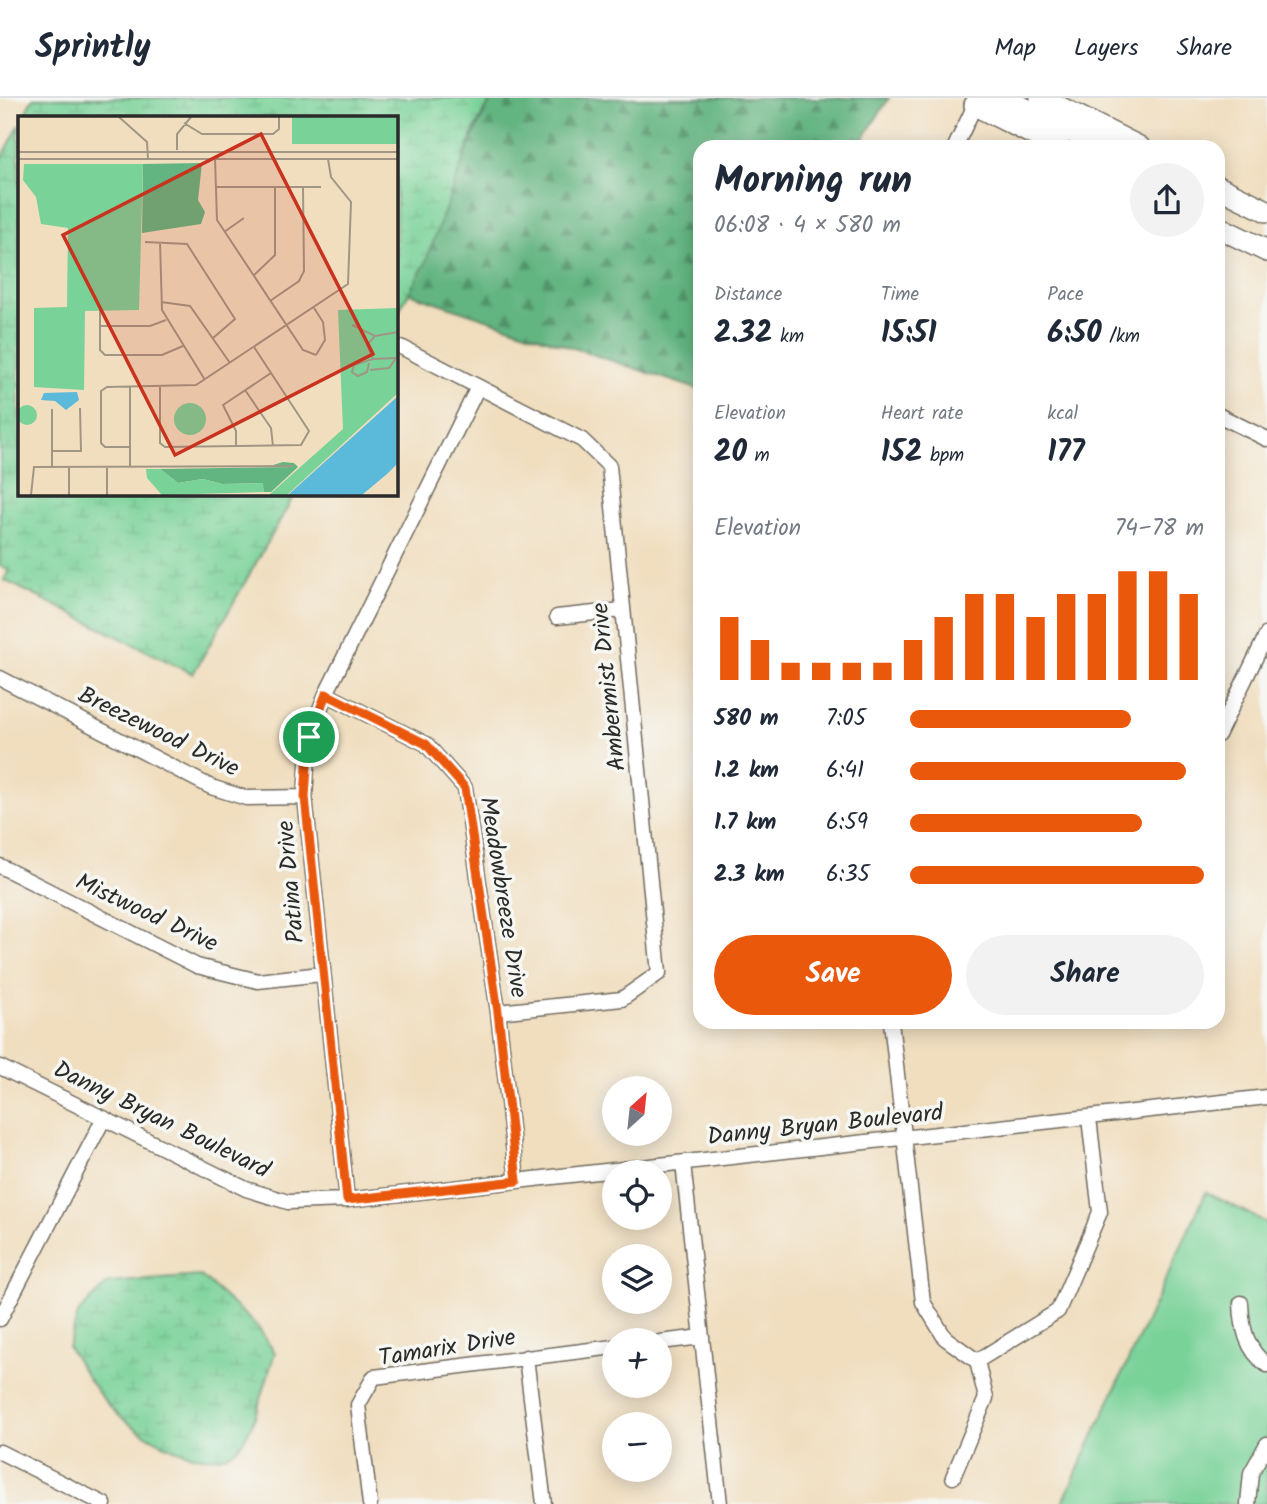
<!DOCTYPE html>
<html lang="en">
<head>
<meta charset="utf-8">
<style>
	body { margin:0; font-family:Kalam,sans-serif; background:#f2f2f3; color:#1f2937; height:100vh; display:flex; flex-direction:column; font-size:26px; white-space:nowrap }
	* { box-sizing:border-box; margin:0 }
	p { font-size:23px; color:#747a83 }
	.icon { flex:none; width:38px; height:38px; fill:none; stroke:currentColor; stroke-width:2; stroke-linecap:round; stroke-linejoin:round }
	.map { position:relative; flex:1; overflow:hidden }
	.panel { position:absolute; left:693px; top:42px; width:532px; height:889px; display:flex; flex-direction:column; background:#fff; border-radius:21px; box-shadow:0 4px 18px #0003 }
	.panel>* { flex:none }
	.needle { width:46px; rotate:27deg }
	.buttons { position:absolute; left:602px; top:978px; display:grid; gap:14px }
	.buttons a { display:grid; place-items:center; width:70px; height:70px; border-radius:50%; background:#fff; box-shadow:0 4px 18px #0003; font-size:35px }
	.pin { position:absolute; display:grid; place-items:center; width:60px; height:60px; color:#fff; margin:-30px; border:4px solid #fff; border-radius:50%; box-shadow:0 2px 7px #0007 }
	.round { display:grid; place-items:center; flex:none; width:74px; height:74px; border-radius:37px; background:#f2f2f3 }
	.overview { display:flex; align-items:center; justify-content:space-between; height:119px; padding:0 21px }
	h1 { font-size:38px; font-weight:600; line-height:52px }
	.stats { display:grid; grid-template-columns:repeat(3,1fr); gap:10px; height:119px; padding:7px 21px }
	.stats div { display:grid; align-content:center }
	.stats b { font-size:30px; font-weight:600 }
	.stats small { font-size:19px; font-weight:400 }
	.stats p { font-size:19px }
	.chart { height:196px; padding:14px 21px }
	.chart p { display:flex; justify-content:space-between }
	.chart svg { width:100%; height:126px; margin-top:7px; stroke:#ea580c; stroke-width:6 }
	.action { display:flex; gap:14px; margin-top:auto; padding:14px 21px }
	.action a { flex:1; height:80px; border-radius:42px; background:#ea580c; color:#fff; font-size:28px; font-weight:600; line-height:80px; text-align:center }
	.action a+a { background:#f2f2f3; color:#1f2937 }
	ul { padding:0 21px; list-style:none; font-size:23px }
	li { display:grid; grid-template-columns:112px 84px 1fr; align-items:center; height:52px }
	li i { height:18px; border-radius:9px; background:#ea580c }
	header { display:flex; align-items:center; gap:42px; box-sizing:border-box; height:98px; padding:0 35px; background:#fff; border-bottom:2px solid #e0e1e3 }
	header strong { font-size:33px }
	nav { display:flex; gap:38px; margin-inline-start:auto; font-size:24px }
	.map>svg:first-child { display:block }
	.forest { fill:url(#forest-firs); stroke:#467056; stroke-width:2 }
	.wetland { fill:url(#wetland-marsh); stroke:#527e62; stroke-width:2 }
	.park { fill:#79d298; stroke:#527e62; stroke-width:2 }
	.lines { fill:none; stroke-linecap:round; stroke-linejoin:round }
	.street-casing { stroke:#706a5f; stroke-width:17 }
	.primary-casing { stroke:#706a5f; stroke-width:24 }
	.street { stroke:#fff; stroke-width:14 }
	.primary { stroke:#fff; stroke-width:21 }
	.route-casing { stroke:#fff; stroke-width:14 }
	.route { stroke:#ea580c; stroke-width:9 }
	.labels { text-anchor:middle; stroke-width:7; stroke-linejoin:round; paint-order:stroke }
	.street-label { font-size:24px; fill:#2b2b2b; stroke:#f6f6f2 }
	.inset-road { fill:none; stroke:#a19684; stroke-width:2 }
	.view { fill:#c8321e; fill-opacity:0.15; stroke:#c8321e; stroke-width:3.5 }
	.inset-edge { fill:none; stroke:#2b2b2b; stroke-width:3.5 }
</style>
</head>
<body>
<header>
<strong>Sprintly</strong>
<nav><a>Map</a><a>Layers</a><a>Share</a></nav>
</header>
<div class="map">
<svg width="1267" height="1406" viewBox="0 0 1267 1406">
	<defs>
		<pattern id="forest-firs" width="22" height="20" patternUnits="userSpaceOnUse" patternTransform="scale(1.75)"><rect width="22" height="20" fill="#62b480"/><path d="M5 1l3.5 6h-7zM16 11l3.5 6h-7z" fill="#519369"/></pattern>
		<pattern id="wetland-marsh" width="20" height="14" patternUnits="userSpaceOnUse" patternTransform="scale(1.75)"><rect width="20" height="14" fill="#79d298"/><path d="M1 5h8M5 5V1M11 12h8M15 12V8" fill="none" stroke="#69b483"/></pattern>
	</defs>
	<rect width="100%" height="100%" fill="#f6f6f2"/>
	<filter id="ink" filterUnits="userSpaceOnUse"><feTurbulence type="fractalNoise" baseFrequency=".0143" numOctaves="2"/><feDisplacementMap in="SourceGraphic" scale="14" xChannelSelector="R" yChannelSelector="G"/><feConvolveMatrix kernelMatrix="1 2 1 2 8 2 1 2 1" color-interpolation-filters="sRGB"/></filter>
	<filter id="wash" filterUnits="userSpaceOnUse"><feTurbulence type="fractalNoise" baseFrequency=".00686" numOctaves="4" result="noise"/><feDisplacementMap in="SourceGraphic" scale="28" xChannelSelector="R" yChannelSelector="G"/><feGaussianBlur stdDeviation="1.57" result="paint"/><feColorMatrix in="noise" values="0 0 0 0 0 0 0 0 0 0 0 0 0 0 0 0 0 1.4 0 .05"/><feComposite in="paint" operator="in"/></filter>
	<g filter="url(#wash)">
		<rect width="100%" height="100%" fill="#f0debf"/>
		<path class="forest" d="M492 0H889L858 49H700V292L408 195C443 133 457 62 492 0Z"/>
		<path class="wetland" d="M33 0H492L475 30 425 166 396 218V19H23Z
			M19 27V396H295L193 576 4 482 9 473 0 468V64Z
			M201 1178 257 1228 275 1255C265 1282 257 1329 238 1349 213 1377 150 1342 127 1324 102 1306 84 1274 68 1249L79 1214 108 1185Z"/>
		<path class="park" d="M1206 1094 1267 1125V1406H1062Z"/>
	</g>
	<g filter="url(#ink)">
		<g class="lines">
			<g class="street-casing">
				<path id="street" d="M955 49 975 7
					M403 250 582 342 609 368 659 875 622 901 498 914
					M1218 317 1267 341
					M557 519 623 512
					M0 580 211 689 246 700 305 699
					M326 596 426 646 465 690 498 914 517 1083
					M1218 637 1267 536
					M0 768 197 868 258 883 321 876
					M891 924 923 1204 945 1240 977 1263
					M0 969 246 1091 288 1104 347 1102 1267 999
					M683 1065 720 1406
					M347 1102 305 699 309 639 326 596 478 289
					M1241 1205C1242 1229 1246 1252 1267 1267
					M0 1221 104 1020
					M660 1244 702 1239
					M526 1259 544 1406
					M977 1263 1058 1213 1100 1114 1089 1020
					M0 1354 104 1406
					M953 1379 986 1300 977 1263
					M370 1406 358 1307 374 1279 614 1249
					M1248 1406 1251 1375 1267 1346"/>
			</g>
			<g class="primary-casing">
				<path id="primary" d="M1041 0 1139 49
					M975 7 1015 6 1103 49
					M977 8 1059 49
					M1218 89 1267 113
					M1218 129 1267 153"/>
			</g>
			<use href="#street" class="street"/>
			<use href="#primary" class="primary"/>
		</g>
	</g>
	<g class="lines" filter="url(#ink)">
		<g class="route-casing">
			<path id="route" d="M326 596 426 646 465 690 498 914 517 1083 347 1102 305 699 309 639Z"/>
		</g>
		<use href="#route" class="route"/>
	</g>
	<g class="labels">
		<g class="street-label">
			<text transform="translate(608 589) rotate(-96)" y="8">Ambermist Drive</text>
			<text transform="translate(159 633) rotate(26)" y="8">Breezewood Drive</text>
			<text transform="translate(290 784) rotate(-95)" y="8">Patina Drive</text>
			<text transform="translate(504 799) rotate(81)" y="8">Meadowbreeze Drive</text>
			<text transform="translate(147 814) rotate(25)" y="8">Mistwood Drive</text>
			<text transform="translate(162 1021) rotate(26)" y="8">Danny Bryan Boulevard</text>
			<text transform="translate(825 1026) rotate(-6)" y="8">Danny Bryan Boulevard</text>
			<text transform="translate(447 1249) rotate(-9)" y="8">Tamarix Drive</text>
		</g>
	</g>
	<g transform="translate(18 18)">
		<rect width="380" height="380" fill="#f0debf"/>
		<path d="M184 47 180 84 187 96 183 108 124 117 125 48ZM265 346 276 347 280 351 253 376H246L244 367 204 368 185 363 160 367 142 353 276 351 255 349Z" fill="#62b480"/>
		<path d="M6 48H125L121 194 67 195 66 274 16 271V192L49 191 50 112 23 108 18 81 5 64ZM156 303a16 16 0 1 1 32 0a16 16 0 1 1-32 0ZM-1 299a10 10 0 1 1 20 0a10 10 0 1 1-20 0ZM128 353H142L160 367 185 363 204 368 245 367 246 376 144 379 129 362Z" fill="#79d298"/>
		<path d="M274 1H380V28H274ZM380 192V277L269 379H251L325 313 320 194Z" fill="#79d298"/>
		<path d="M59 276 61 284 48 294 37 285 23 284 26 277ZM380 280V347L369 358 344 379H270Z" fill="#5bbad9"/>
		<path class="inset-road" d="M101 1 129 26 130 43M166 7 184 18H255L261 13V1M159 34V18L173 1M0 36H380M197 42 199 104 285 234 298 239M0 43H380M198 71H303M206 116 226 102M127 126 169 128 217 203 195 222M142 126 144 194 187 264M235 160 257 139V72M252 185 281 165 286 155 285 71M143 186 172 190 212 247M296 192 305 206 307 224 298 239M82 194V234L87 239H144L165 230M334 209 357 220 380 216M82 210H132L148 204M355 243 378 242M351 247 349 256 340 260 334 256 336 249 355 243 349 229 357 220M352 254 371 252 378 242M142 270V327L147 331 283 329 291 315 236 231M112 271V351M227 274 253 312 255 330M34 293V351M218 330V315L205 289 253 257M112 331H87L83 327V275L89 271 178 269 330 168 333 86 313 61 310 43M34 335H63L62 292M89 350V379M51 351V379M13 379 16 351 275 350"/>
		<path class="view" d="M243 18 355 238 157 339 45 119Z"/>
		<rect width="380" height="380" class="inset-edge"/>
	</g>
</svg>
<div class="buttons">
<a><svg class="needle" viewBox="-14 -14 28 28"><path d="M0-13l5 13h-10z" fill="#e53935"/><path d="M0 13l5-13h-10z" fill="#747a83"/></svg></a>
<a><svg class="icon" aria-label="locate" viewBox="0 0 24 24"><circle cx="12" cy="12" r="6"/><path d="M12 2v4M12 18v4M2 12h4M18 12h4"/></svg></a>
<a><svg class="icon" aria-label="layers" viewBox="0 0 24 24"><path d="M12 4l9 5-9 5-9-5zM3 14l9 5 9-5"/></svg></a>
<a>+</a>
<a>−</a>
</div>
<div class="pin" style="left:309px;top:639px;background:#1e9e55"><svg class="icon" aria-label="arrive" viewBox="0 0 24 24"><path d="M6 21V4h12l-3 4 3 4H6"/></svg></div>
<section class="panel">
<div class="overview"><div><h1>Morning run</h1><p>06:08 · 4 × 580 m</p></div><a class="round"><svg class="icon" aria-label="share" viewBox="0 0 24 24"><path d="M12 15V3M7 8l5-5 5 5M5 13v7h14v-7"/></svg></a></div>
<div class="stats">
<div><p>Distance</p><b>2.32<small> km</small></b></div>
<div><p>Time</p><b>15:51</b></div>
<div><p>Pace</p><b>6:50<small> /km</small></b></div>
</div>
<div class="stats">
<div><p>Elevation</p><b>20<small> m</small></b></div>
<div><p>Heart rate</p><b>152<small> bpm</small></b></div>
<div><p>kcal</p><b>177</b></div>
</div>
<div class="chart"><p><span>Elevation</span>74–78 m</p>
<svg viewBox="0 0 160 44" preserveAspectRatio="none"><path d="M5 44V22M15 44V30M25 44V38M35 44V38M45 44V38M55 44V38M65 44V30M75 44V22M85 44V14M95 44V14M105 44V22M115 44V14M125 44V14M135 44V6M145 44V6M155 44V14"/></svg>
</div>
<ul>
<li><b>580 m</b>7:05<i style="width:75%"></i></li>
<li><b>1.2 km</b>6:41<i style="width:94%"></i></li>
<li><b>1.7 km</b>6:59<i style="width:79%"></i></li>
<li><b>2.3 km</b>6:35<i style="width:100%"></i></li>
</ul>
<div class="action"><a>Save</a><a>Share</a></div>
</section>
</div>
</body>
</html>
